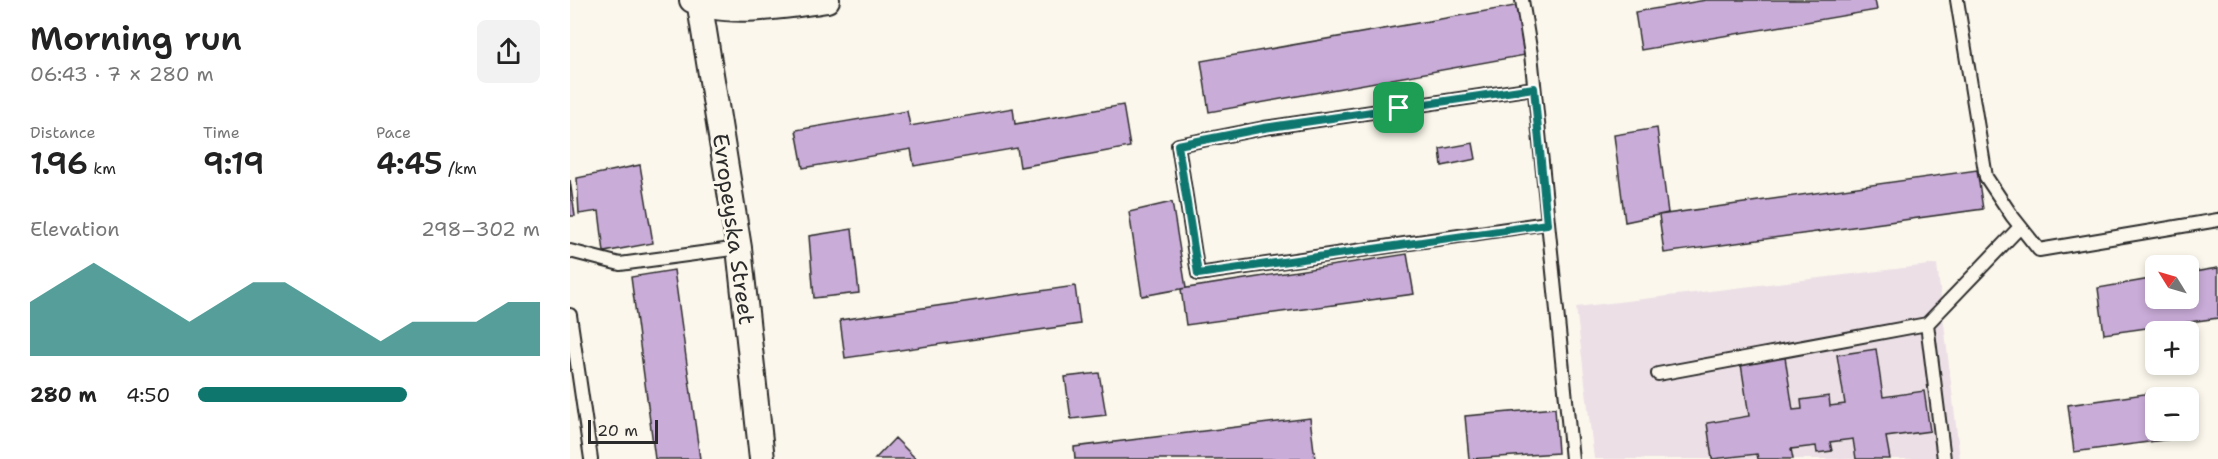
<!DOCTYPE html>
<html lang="en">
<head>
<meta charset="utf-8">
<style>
	body { margin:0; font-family:"Shantell Sans",sans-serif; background:#f2f2f2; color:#222; height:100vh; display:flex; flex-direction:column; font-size:22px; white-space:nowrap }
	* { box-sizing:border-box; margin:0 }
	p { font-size:20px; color:#767676 }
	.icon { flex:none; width:33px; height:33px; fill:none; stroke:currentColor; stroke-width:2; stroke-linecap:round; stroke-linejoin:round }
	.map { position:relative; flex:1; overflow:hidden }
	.details { display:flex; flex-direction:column; background:#fff; width:570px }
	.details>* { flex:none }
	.needle { width:39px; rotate:307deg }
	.buttons { position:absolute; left:1575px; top:255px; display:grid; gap:12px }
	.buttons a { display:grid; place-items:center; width:54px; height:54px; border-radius:9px; background:#fff; box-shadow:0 3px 9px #0003; font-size:30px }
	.scale { position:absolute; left:18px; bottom:15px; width:70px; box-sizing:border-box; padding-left:6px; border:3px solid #2b2b2b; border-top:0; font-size:16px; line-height:21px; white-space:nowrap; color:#2b2b2b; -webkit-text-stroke:4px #fbf7ec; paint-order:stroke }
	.pin { position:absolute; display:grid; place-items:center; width:51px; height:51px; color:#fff; margin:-26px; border-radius:12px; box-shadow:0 3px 9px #0006 }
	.round { display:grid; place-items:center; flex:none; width:63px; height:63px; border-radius:9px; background:#f2f2f2 }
	.summary { display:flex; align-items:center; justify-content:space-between; height:102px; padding:0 30px }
	h1 { font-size:33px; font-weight:600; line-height:45px }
	.stats { display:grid; grid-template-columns:repeat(3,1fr); gap:9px; height:102px; padding:6px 30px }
	.stats div { display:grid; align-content:center }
	.stats b { font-size:30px; font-weight:600 }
	.stats small { font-size:16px; font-weight:400 }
	.stats p { font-size:16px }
	.chart { height:168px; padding:12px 30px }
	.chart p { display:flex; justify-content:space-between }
	.chart svg { width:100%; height:108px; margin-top:6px; fill:#0f766e; opacity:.7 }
	ul { padding:0 30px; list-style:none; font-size:20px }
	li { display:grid; grid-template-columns:96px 72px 1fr; align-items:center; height:45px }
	li i { height:15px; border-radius:8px; background:#0f766e }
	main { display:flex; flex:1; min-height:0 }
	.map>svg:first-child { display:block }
	.built { fill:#ece0e6 }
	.building { fill:#c9acd8; stroke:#2b2b2b; stroke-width:1.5 }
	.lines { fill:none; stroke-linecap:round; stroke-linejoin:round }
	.lane-casing { stroke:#2b2b2b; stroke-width:16 }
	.street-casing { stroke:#2b2b2b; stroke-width:28 }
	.lane { stroke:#fbf7ec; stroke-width:12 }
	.street { stroke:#fbf7ec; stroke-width:24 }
	.route-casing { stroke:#fff; stroke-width:12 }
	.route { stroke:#0f766e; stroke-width:8 }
	.labels { text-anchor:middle; stroke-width:6; stroke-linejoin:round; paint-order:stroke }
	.street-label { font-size:22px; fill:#2b2b2b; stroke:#fbf7ec }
</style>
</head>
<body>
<main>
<section class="details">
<div class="summary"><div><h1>Morning run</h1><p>06:43 · 7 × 280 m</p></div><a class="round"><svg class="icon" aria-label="share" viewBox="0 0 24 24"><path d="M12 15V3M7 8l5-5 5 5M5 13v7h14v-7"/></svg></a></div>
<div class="stats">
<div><p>Distance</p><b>1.96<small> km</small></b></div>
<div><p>Time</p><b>9:19</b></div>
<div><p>Pace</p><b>4:45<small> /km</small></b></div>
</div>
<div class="chart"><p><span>Elevation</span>298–302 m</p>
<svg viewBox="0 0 160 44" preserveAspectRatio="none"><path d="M0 44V22L10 14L20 6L30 14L40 22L50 30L60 22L70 14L80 14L90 22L100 30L110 38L120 30L130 30L140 30L150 22L160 22V44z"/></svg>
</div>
<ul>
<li><b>280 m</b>4:50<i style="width:61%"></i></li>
</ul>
</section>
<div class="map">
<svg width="1648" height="459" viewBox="0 0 1648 459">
	<rect width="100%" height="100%" fill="#fbf7ec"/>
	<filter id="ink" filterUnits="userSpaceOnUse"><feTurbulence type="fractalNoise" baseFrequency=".0167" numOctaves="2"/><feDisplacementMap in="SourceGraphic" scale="12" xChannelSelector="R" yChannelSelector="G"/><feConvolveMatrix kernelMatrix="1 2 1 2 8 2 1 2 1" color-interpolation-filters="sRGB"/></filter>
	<g filter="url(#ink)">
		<path class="built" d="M1367 264 1390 459H1024L1006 307Z"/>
		<path class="building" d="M1136 0H1305L1307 10 1071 50 1065 12Z
			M950 5 961 54 639 112 631 61Z
			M553 105 560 147 450 167 447 148 344 166 341 149 233 168 226 130 337 111 340 126 443 108 445 124Z
			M1087 128 1098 213 1055 222 1044 135Z
			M903 143 906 159 872 166 870 149Z
			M70 165 83 243 34 252 29 211 9 214 7 178Z
			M1407 170 1413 209 1094 253 1089 215Z
			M0 180 5 216H0Z
			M602 202 616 288 572 296 559 212Z
			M282 229 289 293 244 298 239 236Z
			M837 254 844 294 616 325 611 289Z
			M1648 268V318L1534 334 1528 288 1586 278V298H1618V273Z
			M104 270 130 459H85L61 277Z
			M505 286 510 324 275 358 270 320Z
			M1306 349 1313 397 1354 391 1360 431 1316 437 1320 459H1286L1283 439 1260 442 1262 451 1247 453 1246 446 1221 449 1223 459H1188L1187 454 1142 459 1137 423 1179 416 1171 364 1215 357 1223 410 1232 409 1231 400 1259 396 1260 406 1275 404 1267 355Z
			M529 373 536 415 501 419 495 377Z
			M1602 390 1603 398H1586V430H1607L1608 438 1504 452 1498 405Z
			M985 408 988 453 899 459 895 416Z
			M740 418 745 459H505L504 447Z
			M325 438 346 459H305Z"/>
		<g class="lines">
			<g class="lane-casing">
				<path id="lane" d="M952 0 961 54 1002 459
					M1387 0 1416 177 1442 216 1469 250 1648 220
					M964 88 694 128 608 145 628 274 977 223
					M0 251 50 264 169 248
					M0 315 21 459
					M1357 324 1374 459
					M1088 374 1357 324 1450 227"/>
			</g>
			<g class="street-casing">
				<path id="street" d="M122 0C156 17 219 5 257 0
					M129 0 169 248 192 459"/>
			</g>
			<use href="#lane" class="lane"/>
			<use href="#street" class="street"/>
		</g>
	</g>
	<g class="lines" filter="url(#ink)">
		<g class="route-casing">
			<path id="route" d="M964 88 977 224 628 274 608 145 694 128Z"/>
		</g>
		<use href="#route" class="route"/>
	</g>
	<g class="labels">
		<g class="street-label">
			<text transform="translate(164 229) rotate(82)" y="8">Evropeyska Street</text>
		</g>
	</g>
</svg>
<div class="buttons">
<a><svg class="needle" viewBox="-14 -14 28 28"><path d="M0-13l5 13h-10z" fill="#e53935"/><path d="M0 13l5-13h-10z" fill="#767676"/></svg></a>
<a>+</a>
<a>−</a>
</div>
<div class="scale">20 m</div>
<div class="pin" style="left:829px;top:108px;background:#1e9e55"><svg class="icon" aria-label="arrive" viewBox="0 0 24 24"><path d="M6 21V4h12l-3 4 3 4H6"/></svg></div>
</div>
</main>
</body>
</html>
